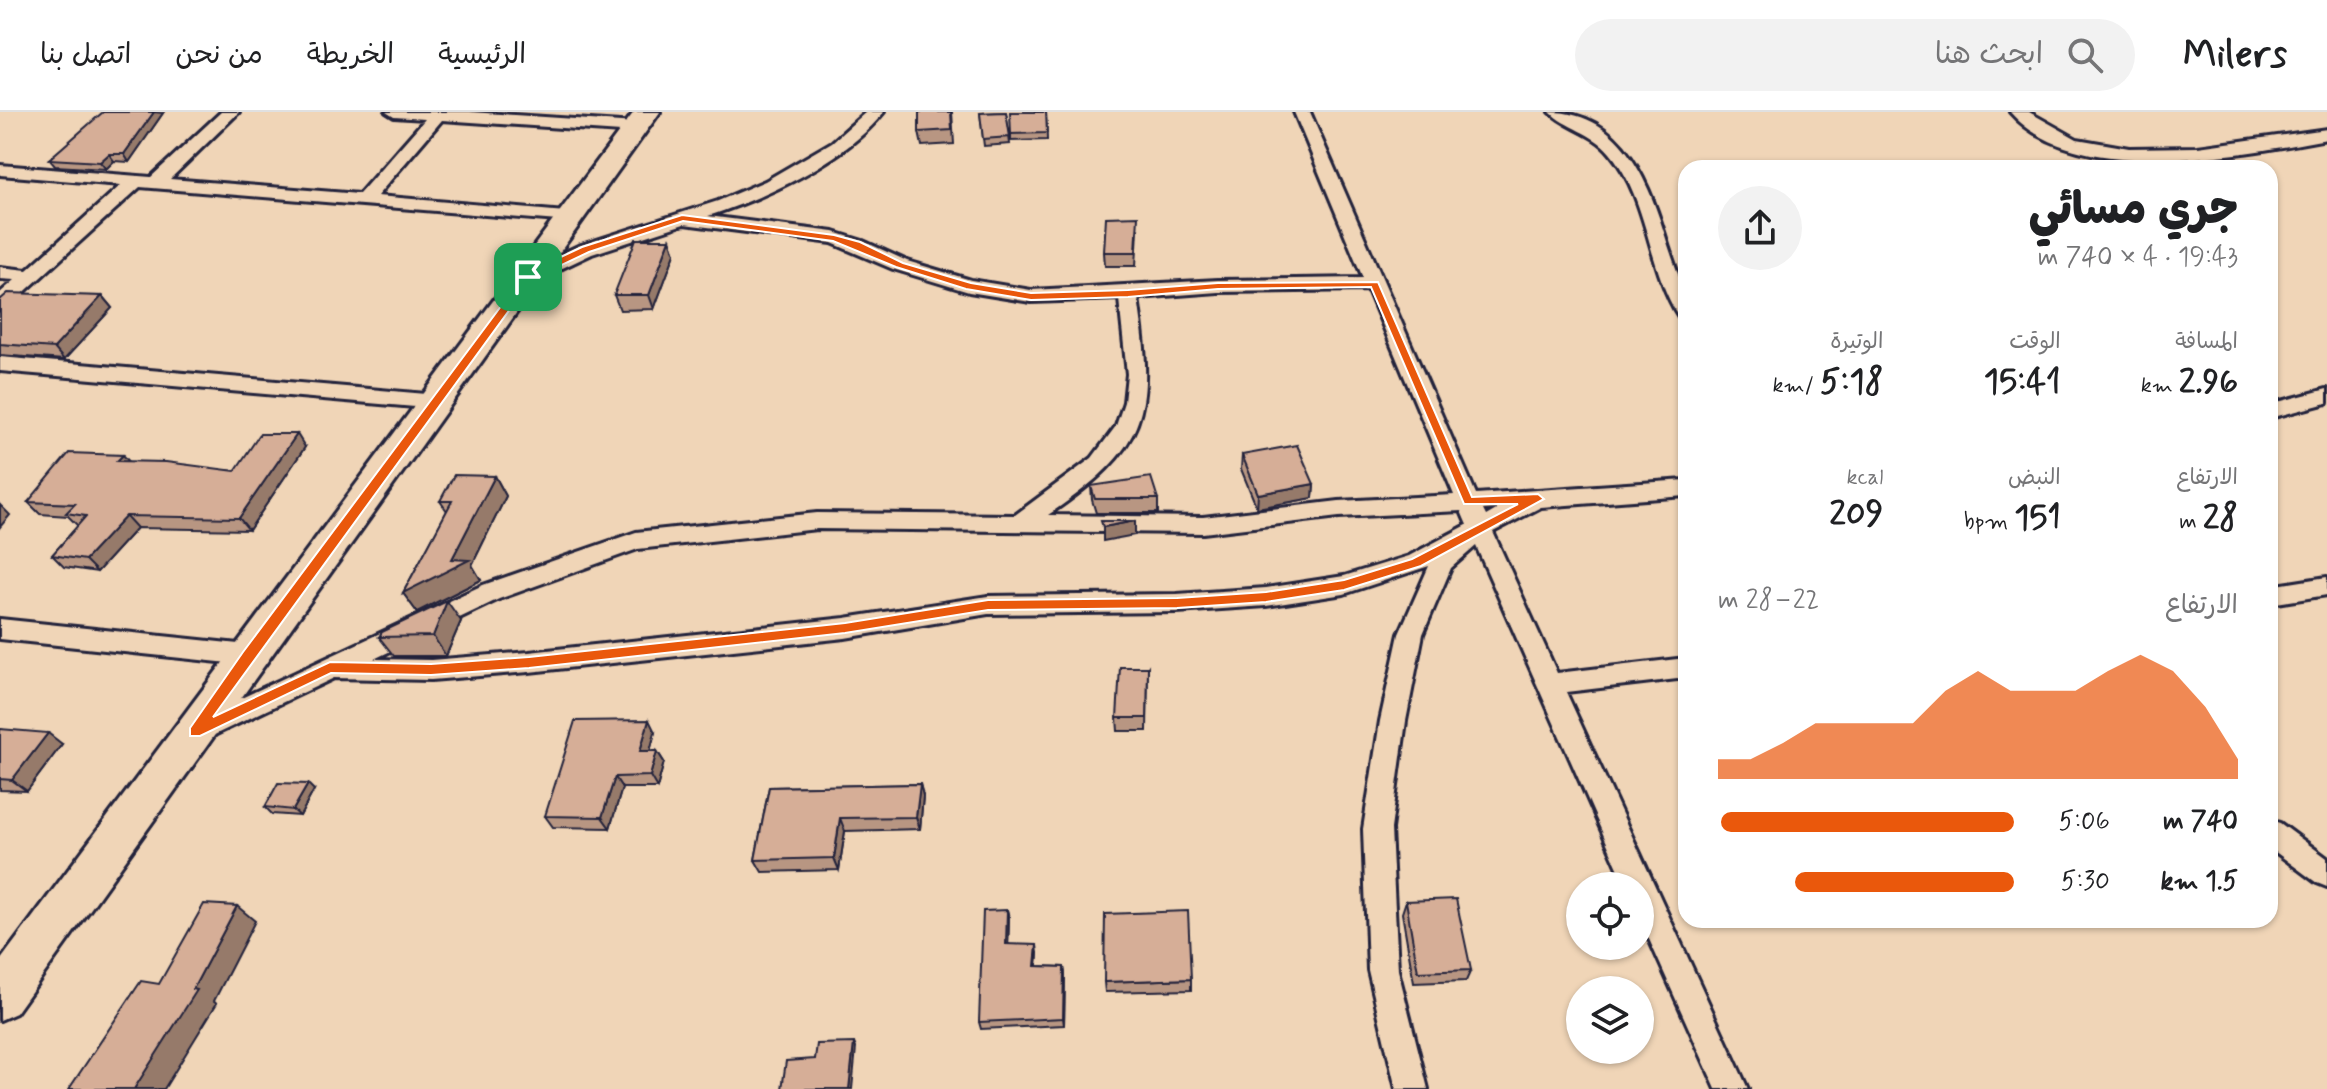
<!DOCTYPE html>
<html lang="ar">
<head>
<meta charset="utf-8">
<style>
	body { margin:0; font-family:Mynerve,"Playpen Sans Arabic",sans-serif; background:#f2f2f2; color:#202124; direction:rtl; height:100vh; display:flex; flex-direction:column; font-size:30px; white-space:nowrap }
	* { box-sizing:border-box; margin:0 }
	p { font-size:26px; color:#757577 }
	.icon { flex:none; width:44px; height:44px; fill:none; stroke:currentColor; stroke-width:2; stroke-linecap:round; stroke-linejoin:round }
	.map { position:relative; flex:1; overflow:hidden; direction:ltr }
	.side { position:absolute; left:1678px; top:48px; width:600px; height:768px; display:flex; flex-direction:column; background:#fff; border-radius:24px; box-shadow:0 2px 6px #0004; direction:rtl }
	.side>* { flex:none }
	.buttons { position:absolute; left:1566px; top:760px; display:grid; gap:16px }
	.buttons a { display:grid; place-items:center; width:88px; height:88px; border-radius:50%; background:#fff; box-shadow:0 2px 6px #0004; font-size:40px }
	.pin { position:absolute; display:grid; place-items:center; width:68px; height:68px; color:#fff; margin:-34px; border-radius:16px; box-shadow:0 4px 12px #0006 }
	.round { display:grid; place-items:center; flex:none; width:84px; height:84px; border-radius:42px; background:#f2f2f2 }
	.headline { display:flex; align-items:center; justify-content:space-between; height:136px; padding:0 40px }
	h1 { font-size:44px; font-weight:800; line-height:60px }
	.figures { display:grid; grid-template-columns:repeat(3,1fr); gap:12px; height:136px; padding:8px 40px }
	.figures div { display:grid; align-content:center }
	.figures b { font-size:34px; font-weight:800 }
	.figures small { font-size:22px; font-weight:400 }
	.figures p { font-size:22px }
	.chart { height:224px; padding:16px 40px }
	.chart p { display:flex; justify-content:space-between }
	.chart svg { width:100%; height:144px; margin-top:8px; fill:#ea580c; opacity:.7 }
	ul { padding:0 40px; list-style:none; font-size:26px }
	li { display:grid; grid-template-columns:128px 96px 1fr; align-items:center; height:60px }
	li i { height:20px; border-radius:10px; background:#ea580c }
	header { display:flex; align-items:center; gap:48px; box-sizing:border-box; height:112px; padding:0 40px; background:#fff; border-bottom:2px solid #e0e0e0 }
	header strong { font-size:38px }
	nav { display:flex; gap:44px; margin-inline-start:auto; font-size:28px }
	.search { width:560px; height:72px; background:#f2f2f2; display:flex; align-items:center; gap:20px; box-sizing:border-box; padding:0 28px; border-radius:44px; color:#757577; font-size:30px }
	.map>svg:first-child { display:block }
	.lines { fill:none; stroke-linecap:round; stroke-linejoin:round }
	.street-casing { stroke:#22223b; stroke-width:6 }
	.secondary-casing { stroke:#22223b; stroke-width:6 }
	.street { fill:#f0d5b7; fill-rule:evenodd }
	.secondary { fill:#f0d5b7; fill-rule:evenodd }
	.wall { fill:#b89682; stroke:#22223b; stroke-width:2 }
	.shaded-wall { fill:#967a6a; stroke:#22223b; stroke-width:2 }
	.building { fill:#d6ae97; stroke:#22223b; stroke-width:2 }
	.route { fill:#ea580c; stroke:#fff; stroke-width:2; fill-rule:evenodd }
</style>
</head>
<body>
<header>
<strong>Milers</strong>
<div class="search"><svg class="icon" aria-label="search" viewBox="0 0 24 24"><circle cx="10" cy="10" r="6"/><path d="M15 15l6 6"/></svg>ابحث هنا</div>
<nav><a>الرئيسية</a><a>الخريطة</a><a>من نحن</a><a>اتصل بنا</a></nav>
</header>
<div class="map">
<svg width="2327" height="977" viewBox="0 0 2327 977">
	<rect width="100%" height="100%" fill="#f0d5b7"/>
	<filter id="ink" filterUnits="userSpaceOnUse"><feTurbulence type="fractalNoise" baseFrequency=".0125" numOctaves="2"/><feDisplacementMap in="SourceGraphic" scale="16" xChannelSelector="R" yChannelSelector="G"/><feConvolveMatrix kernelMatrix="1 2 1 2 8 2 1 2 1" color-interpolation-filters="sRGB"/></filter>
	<g filter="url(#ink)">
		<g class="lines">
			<g class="street-casing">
				<path id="street" d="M221 0H239L170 67 359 82 425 7 394 5 386 0H470L636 11 644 16 636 21 442 8 377 84 577 101 580 105 571 110 140 75 7 196 0 198V181L15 168 0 167V155L27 158 121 73 0 63V53L151 65Z
					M866 0H884C845 49 768 85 708 104L834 120 863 129 907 149 971 168 1031 178 1218 168 1363 166 1294 0H1310L1476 382 1686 368V384L1541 395 1493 420 1557 561 1686 546V566L1566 580 1748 977H1716L1640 807V774H1626L1476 434 1451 456 1423 522 1406 609 1391 717 1398 858 1428 977H1396L1368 858 1363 717 1380 609 1399 522 1429 454 1344 482 1266 494 1177 500 988 502 845 526 529 560 431 568 334 566 210 625 201 628 192 625 188 617 192 609 483 473 636 420 817 401 1015 403 1092 346 1116 314 1124 290 1127 262 1119 187 1031 190 969 180 893 157 832 131 684 112 592 142 535 169 528 171 518 165 521 161 578 134 718 89 765 69 832 30ZM1368 178 1454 383 1339 389 1203 405 1048 403C1148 335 1155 302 1138 186L1218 180ZM1498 397 1486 404 1483 398ZM1461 399 1467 413 1409 444 1344 464 1266 476 1177 482 988 484 845 506 529 540 431 548 374 547 499 487 638 437 817 417 1203 421 1339 405Z
					M1550 0C1625 0 1651 76 1669 136 1678 163 1686 179 1686 207L1679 205C1647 155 1649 88 1610 41 1593 20 1565 16 1550 0Z
					M2010 0H2029L2077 27 2129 36 2198 35 2327 17V27C2241 43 2075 75 2010 0Z
					M0 245 438 283 445 285 449 290 445 295 438 297 0 259Z
					M2327 277V291L2270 306V292Z
					M2327 465V483L2270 492V474Z
					M0 507 248 533 257 536 260 543 257 550 248 553 0 527Z
					M2270 708 2280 711 2327 746V775L2317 771 2270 736Z"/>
			</g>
			<g class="secondary-casing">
				<path id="secondary" d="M634 0H660L16 901 0 908V849Z"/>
			</g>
			<use href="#street" class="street"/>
			<use href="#secondary" class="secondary"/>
		</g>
		<path class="wall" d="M952 0 954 32 922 34 919 20Z
			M1006 0 1010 32 984 34 980 1Z
			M1046 0 1047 28 1011 29V22Z
			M163 1 129 50 114 49 106 57 55 54 49 47Z
			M1138 118 1136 154H1105L1104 140Z
			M670 127 675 141 654 197 620 198 614 183Z
			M102 184 112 196 64 248 0 243V188Z
			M305 335 249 418 137 416 97 460 64 455 52 443 78 414 68 404 40 402 28 390 129 350 235 359Z
			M1242 343 1314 372 1313 386 1257 396 1241 357Z
			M495 364 506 384 472 453 481 468 417 500 403 481 447 399 440 389Z
			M1091 374 1158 387V401H1096L1092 388Z
			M461 509 446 544H394L379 525Z
			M1148 555 1147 619H1118L1117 606Z
			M0 617 62 632 27 679 0 678Z
			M655 620 650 639H657L664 650 657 676H622L610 716 553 715 545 704Z
			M920 672 923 684 920 717 845 719 839 758 762 760 755 748 769 675Z
			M314 678 300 704 272 702 265 695Z
			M1406 789 1471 858 1466 869 1414 871 1402 801Z
			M1007 798 1009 806 1008 832 1038 841 1037 854 1064 855 1065 862 1064 913 981 917 979 910Z
			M1191 867V878L1105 880 1104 870Z"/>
		<path class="shaded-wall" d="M154 0 163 1 129 50 124 42Z
			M109 42 114 49 106 57 100 50Z
			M670 127 675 141 654 197 649 183Z
			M102 184 112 196 64 248 54 236Z
			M297 322 305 335 249 418 239 406Z
			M123 343 134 355 117 349Z
			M495 364 506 384 472 453 481 468 417 500 403 481 452 447Z
			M1314 372 1313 386 1257 396 1258 382Z
			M0 393 10 403 0 415Z
			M126 404 137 416 97 460 85 448Z
			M1135 409V423L1103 429V415Z
			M447 489 461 509 446 544 433 524Z
			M649 608 655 620 647 651 640 639Z
			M48 621 62 632 27 679 12 668Z
			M657 639 664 650 657 676 650 664Z
			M615 665 622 676 610 716 602 705Z
			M308 672 314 678 300 704 293 698Z
			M920 672 923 684 920 717 916 705Z
			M840 706 845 719 839 758 834 746Z
			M237 794 255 809 214 889 217 891 164 977H134L193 877Z
			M1007 798 1009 806 1008 840 1006 832Z
			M1037 833 1038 841 1036 862 1035 854Z
			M1064 855 1065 862 1064 913 1063 906Z
			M854 931 856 936 852 977H849Z"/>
		<path class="building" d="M103 0H154L124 42H109L100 50 49 47Z
			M919 0H951L952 18 919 20Z
			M1006 0 1010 25 983 27 980 1Z
			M1010 0H1046L1047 21 1011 22Z
			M1138 104 1136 140H1104L1106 105Z
			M636 127H670L649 183H614Z
			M8 181 102 184 54 236 0 232V188Z
			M260 322H297L239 406 126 404 85 448 52 443 86 404 66 401 75 392 28 390 69 341 123 343 117 349 166 350 235 359Z
			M1297 333 1314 372 1258 382 1242 343Z
			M454 363 495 364 452 447 469 448 403 481 452 389H440Z
			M1151 365 1158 387H1095L1091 374Z
			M1101 409H1135L1103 415Z
			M447 489 433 524 379 525 382 520Z
			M1120 555H1148L1147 606H1117Z
			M649 608 640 639H657L650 664 615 665 602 705 545 704 575 609Z
			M0 617 48 621 12 668 0 667Z
			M278 671 308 672 293 698 265 695Z
			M920 672 916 705 840 706 834 746 755 748 769 675Z
			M1456 787 1471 858 1418 860 1406 789Z
			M204 792 237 794 193 877 197 878 134 977H69L141 869 159 872Z
			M1007 798 1006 832 1037 833 1035 854 1064 855 1063 906 979 910 983 799Z
			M1188 799 1191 867 1104 870 1105 802Z
			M854 931 849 977H782L786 949 815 947 817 932Z"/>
	</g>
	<path class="route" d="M682 103 834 123 860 130 903 151 971 171 1031 181 1128 178 1218 171 1378 170 1472 385 1538 382 1544 387 1421 454 1344 478 1266 490 1177 496 988 498 845 521 529 556 431 563 331 561 200 624H190V616L243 540 525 162 582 135ZM683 109 833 129 896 155 966 177 1031 188 1128 185 1218 177 1371 175 1464 392H1518L1412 447 1344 468 1266 480 1177 486 988 488 845 511 529 545 431 552 330 550 213 605 532 167 589 140Z"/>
</svg>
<div class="buttons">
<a><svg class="icon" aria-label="locate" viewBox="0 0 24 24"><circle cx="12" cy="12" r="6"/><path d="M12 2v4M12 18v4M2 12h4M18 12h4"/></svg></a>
<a><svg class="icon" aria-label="layers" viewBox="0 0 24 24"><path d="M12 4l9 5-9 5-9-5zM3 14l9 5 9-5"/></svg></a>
</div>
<div class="pin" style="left:528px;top:165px;background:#1e9e55"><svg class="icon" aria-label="arrive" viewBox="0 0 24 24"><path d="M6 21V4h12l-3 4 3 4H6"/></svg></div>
<section class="side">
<div class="headline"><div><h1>جري مسائي</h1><p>19:43 · 4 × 740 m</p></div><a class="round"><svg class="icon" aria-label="share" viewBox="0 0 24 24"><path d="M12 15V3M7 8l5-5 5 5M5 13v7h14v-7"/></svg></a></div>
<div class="figures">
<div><p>المسافة</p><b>2.96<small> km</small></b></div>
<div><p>الوقت</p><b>15:41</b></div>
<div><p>الوتيرة</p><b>5:18<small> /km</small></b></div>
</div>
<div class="figures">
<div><p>الارتفاع</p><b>28<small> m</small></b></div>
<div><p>النبض</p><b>151<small> bpm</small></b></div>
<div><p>kcal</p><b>209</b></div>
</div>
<div class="chart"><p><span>الارتفاع</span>22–28 m</p>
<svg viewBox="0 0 160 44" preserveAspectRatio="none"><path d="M0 44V38L10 38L20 33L30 27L40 27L50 27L60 27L70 17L80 11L90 17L100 17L110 17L120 11L130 6L140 11L150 22L160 38V44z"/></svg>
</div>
<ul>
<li><b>740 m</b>5:06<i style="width:99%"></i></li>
<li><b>1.5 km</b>5:30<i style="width:74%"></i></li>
</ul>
</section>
</div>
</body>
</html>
